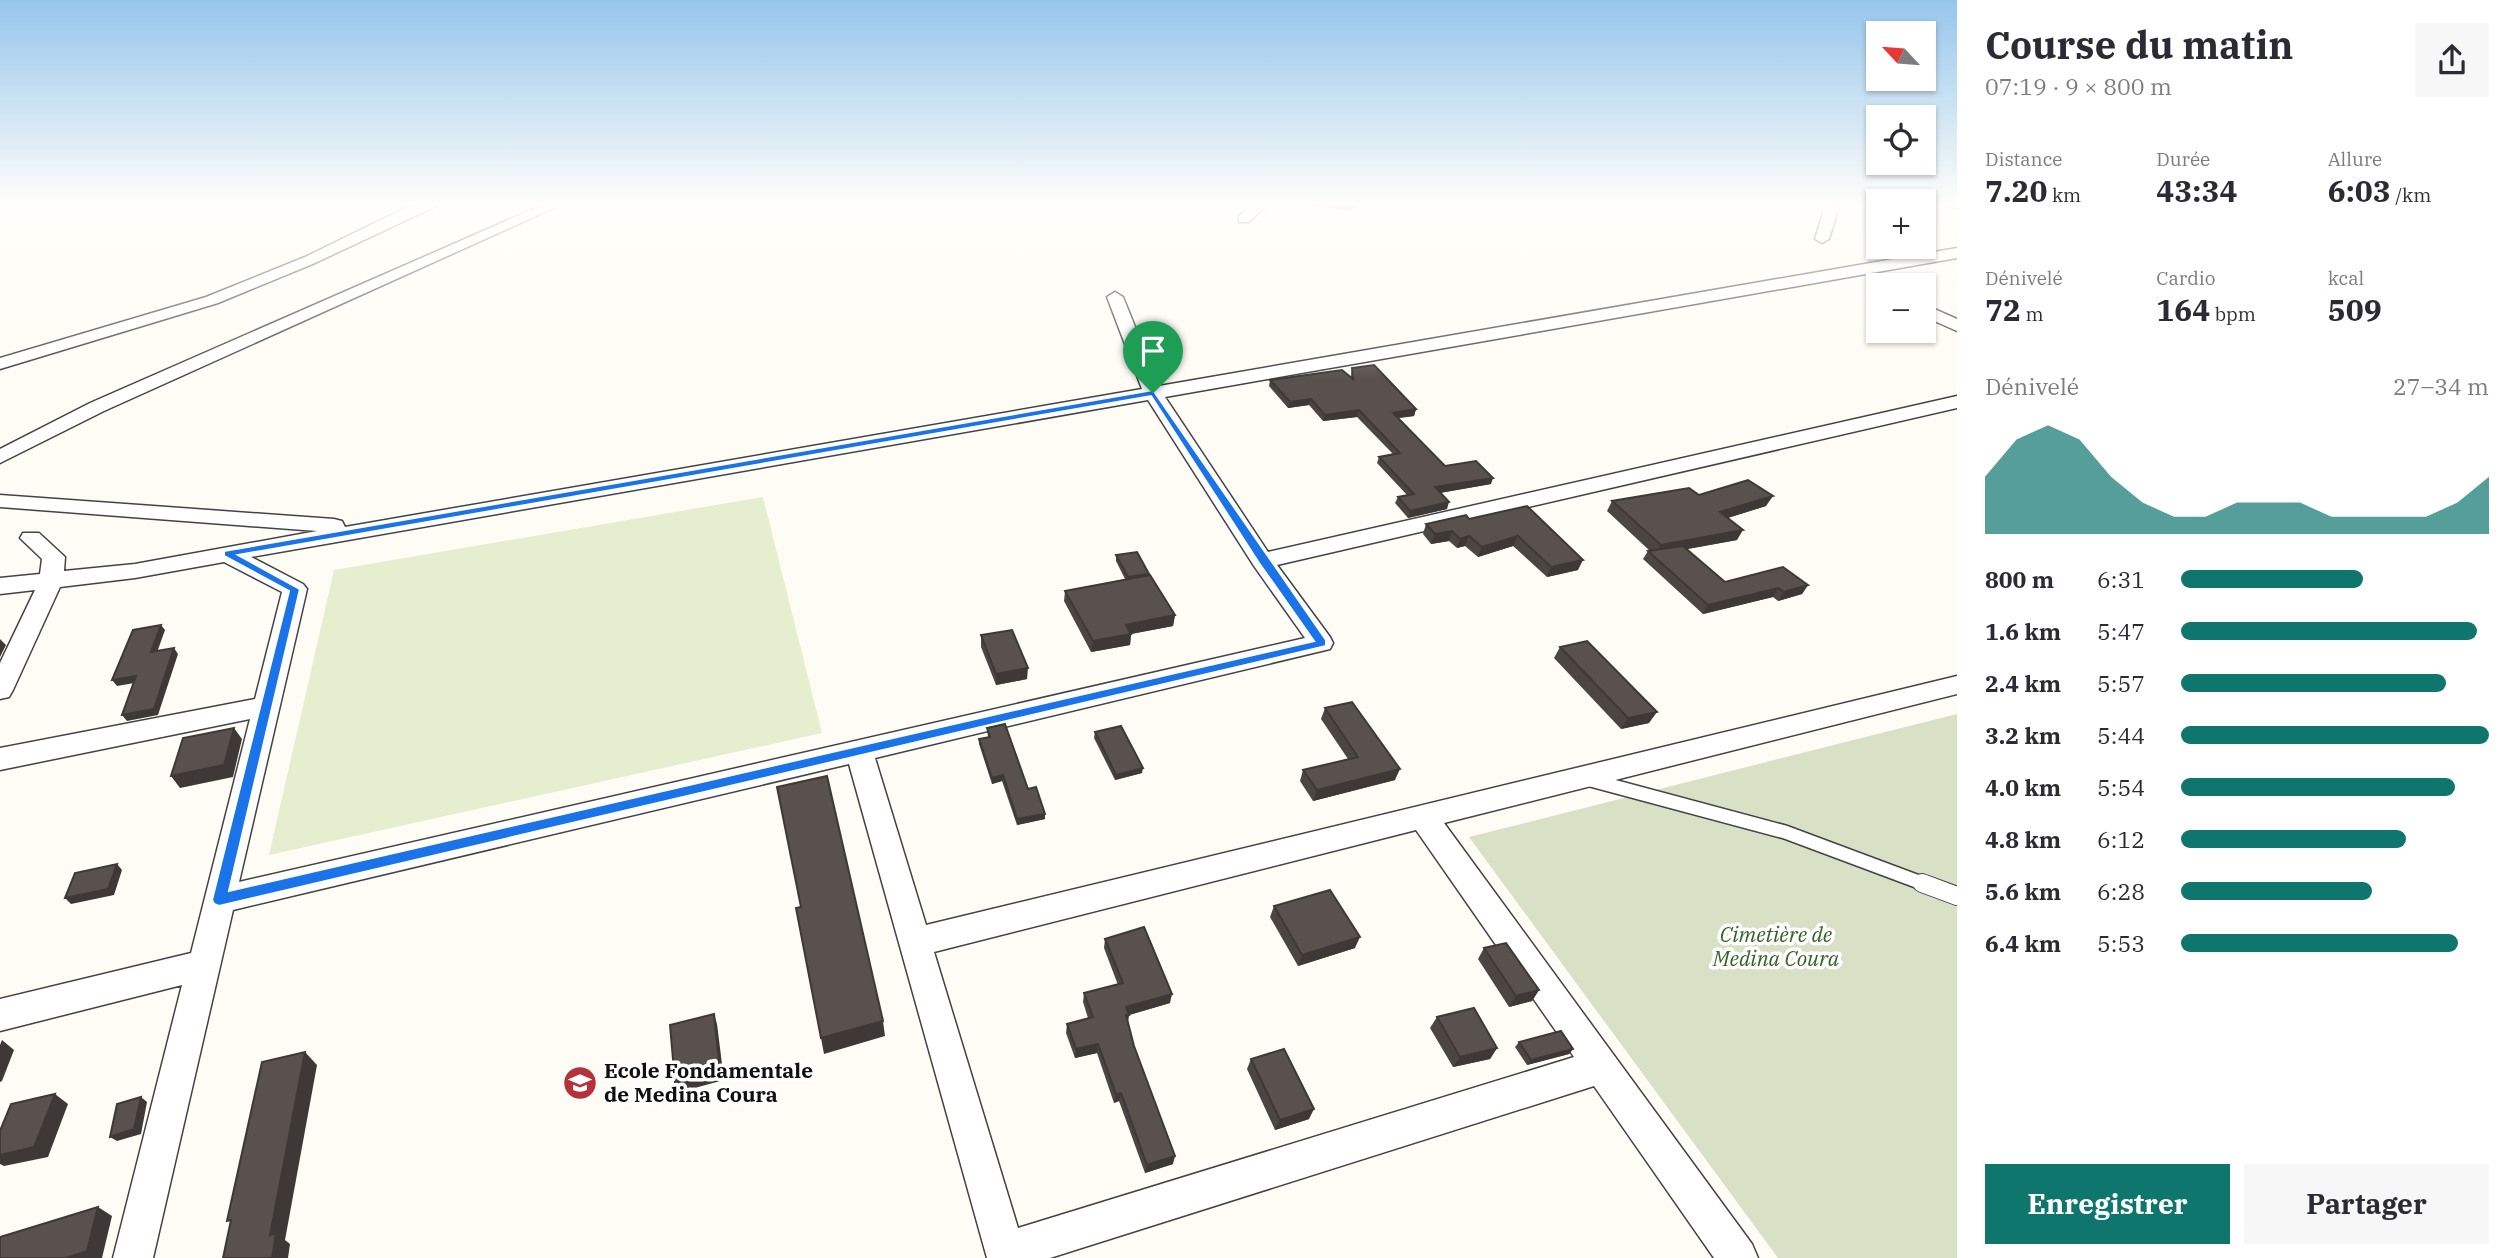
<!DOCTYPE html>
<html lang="fr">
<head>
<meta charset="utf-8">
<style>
	body { margin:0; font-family:"IBM Plex Serif",serif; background:#f7f7f7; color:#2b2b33; height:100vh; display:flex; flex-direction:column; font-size:26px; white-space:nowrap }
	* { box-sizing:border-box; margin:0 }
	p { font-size:23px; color:#7c7c81 }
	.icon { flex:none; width:38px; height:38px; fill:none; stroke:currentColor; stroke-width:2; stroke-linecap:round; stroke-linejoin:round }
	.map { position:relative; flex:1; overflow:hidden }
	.panel { display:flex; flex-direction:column; background:#fff; width:560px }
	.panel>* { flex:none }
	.needle { width:46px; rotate:296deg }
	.tools { position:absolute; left:1866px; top:21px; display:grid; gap:14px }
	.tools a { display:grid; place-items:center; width:70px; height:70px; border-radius:0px; background:#fff; box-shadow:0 2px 5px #0004; font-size:35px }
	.pin { position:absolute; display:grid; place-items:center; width:60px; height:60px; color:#fff; margin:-72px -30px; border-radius:50% 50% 50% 0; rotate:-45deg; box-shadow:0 0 7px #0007 }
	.pin .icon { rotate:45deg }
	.round { display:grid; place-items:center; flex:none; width:74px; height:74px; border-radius:0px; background:#f7f7f7 }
	.overview { display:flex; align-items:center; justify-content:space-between; height:119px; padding:0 28px }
	h1 { font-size:38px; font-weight:800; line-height:52px }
	.stats { display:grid; grid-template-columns:repeat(3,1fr); gap:10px; height:119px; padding:7px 28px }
	.stats div { display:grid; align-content:center }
	.stats b { font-size:30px; font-weight:800 }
	.stats small { font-size:19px; font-weight:400 }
	.stats p { font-size:19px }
	.chart { height:196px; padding:14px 28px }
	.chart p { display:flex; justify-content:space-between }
	.chart svg { width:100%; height:126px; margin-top:7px; fill:#0f766e; opacity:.7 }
	.cta { display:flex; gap:14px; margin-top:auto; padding:14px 28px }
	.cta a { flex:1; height:80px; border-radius:0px; background:#0f766e; color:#fff; font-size:28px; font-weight:800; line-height:80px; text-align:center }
	.cta a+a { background:#f7f7f7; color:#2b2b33 }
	ul { padding:0 28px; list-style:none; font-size:23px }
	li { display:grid; grid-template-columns:112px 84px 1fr; align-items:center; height:52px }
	li i { height:18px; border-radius:9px; background:#0f766e }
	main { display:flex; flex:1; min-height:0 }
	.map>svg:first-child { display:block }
	.cemetery { fill:#d8e0c5 }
	.pitch { fill:#e5efd0 }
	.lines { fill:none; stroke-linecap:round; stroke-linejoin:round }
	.service-far1-casing { stroke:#434343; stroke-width:16 }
	.service-casing { stroke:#434343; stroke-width:20 }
	.minor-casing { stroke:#434343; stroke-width:3 }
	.service-far1 { stroke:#fff; stroke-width:13 }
	.service { stroke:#fff; stroke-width:18 }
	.minor { fill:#fff; fill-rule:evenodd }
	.wall { fill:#4c4642 }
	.shaded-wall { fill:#3e3936 }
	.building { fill:#58514d; stroke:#3e3936; stroke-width:2 }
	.route { fill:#1a73e8; stroke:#fff; stroke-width:2; fill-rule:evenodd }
	.labels { text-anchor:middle; stroke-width:7; stroke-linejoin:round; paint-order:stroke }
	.near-park-label { font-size:21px; font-style:italic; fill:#336325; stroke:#fff }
	.near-poi-label { font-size:21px; font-weight:bold; fill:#101010; stroke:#fff; text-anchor:start }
</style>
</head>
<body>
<main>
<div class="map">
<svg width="1957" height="1258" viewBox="0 0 1957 1258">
	<rect width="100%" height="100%" fill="#fefcf4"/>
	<path class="cemetery" d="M1957 714V1258H1778L1469 837Z"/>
	<path class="pitch" d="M763 497 822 733 269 855 334 570Z"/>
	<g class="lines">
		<g class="service-far1-casing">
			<path id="service-far1" d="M1587 779 1785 832 1927 885"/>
		</g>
		<g class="service-casing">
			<path id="service" d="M1922 883 1957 896"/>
		</g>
		<g class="minor-casing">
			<path id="minor" d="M423 203H443L315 263 218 303 0 369V358L206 297 305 257 403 209Z
				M547 203H565L104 411 0 463V449L90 403Z
				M1254 203H1269L1249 222H1239V216Z
				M1826 203H1840L1829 239 1822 243 1815 239Z
				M1944 203H1957V208L1946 206Z
				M1957 248V258L1165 397 1268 552 1957 396V408L1277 565 1330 637 1333 643 1330 649 875 758 926 925 1957 676V694L1444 823 1752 1244 1758 1258H1714L1594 1086 1050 1258H987L849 764 233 910 153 1258H113L182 985 0 1031V999L191 953 250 719 0 770V748L255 699 282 592 224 562 135 578 60 587 13 690 9 697 0 699V663L35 590 0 594V578L40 574 42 559 20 538 23 533H39L65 557 64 571 135 564 317 531 0 507V495L334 519 342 521 345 527 1142 389 1107 297 1115 292 1123 297 1159 386ZM1148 400 1254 566 1305 638 239 882 307 589 303 584 251 557ZM1416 830 1574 1057 1018 1228 934 952Z
				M1923 304 1957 319V331L1923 316Z"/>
		</g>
		<use href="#service-far1" class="service-far1"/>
		<use href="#service" class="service"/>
		<use href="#minor" class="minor"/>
	</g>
	<path class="wall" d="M1303 203H1361L1350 211 1303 204Z
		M1352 368 1416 409 1414 416 1398 418 1445 466 1491 484 1440 493 1447 509 1408 518 1395 503 1398 497 1407 495 1377 463 1379 457 1393 454 1357 417 1323 421 1309 405 1288 408 1269 386 1270 380 1351 377Z
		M1699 495 1766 506 1728 518 1737 540 1687 549 1725 582 1808 585 1802 594 1778 601 1773 597 1703 614 1643 559 1648 551H1650L1607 511 1612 501Z
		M1527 506 1578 570 1547 577 1513 546 1478 557 1465 546 1457 548 1449 541 1431 544 1423 534 1426 524 1469 519Z
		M1116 555 1149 574 1175 615 1173 626 1131 634 1130 645 1091 652 1064 601 1065 591 1125 579 1116 561Z
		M981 635 1027 679 996 685 981 647Z
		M1560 647 1649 723 1621 729 1554 658Z
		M1325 708 1395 780 1313 801 1300 781 1303 770 1348 759 1321 719Z
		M987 728 1045 814V819L1017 825 1002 781 992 784 979 744V739L988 737Z
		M1095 732 1142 773 1115 780 1094 738Z
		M1274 906 1355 948 1298 966 1270 917Z
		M1105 939 1170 1003 1129 1015 1128 1022 1134 1046 1173 1164 1145 1173 1119 1101 1114 1103 1097 1053 1075 1058 1066 1033 1067 1024 1088 1018 1083 1002 1084 993 1118 985 1104 948Z
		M1484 948 1539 990 1532 1001 1509 1007 1478 959Z
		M1437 1017 1497 1048 1490 1059 1453 1067 1430 1028Z
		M1519 1042 1573 1049 1569 1054 1527 1065 1515 1047Z
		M1251 1059 1309 1119 1275 1130 1247 1069Z"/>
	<path class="shaded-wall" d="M1356 203H1361L1350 211 1351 207Z
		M1311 399 1309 405 1288 408 1290 402Z
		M1416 409 1414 416 1391 419 1393 413Z
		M1359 410 1357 417 1323 421 1325 415Z
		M1493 478 1491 484 1433 494 1435 487Z
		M1773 496 1766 506 1714 522 1720 512Z
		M1449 502 1447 509 1408 518 1410 511Z
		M1743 530 1737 540 1655 555 1661 545Z
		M1452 531 1449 541 1431 544 1435 534Z
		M1469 536 1465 546 1457 548 1460 539Z
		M1518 536 1513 546 1478 557 1482 547Z
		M1583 560 1578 570 1547 577 1551 567Z
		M1808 585 1802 594 1778 601 1784 592Z
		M1778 588 1773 597 1703 614 1708 605Z
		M1175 615 1173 626 1125 635 1126 625Z
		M161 625 165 630 155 658 151 652Z
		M1131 634 1130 645 1091 652 1093 641Z
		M0 639 6 645 0 657Z
		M174 648 178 654 158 715 127 721 122 715Z
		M1028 668 1027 679 996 685V674Z
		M136 676 140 682 117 686 112 680Z
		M1657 712 1649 723 1621 729 1628 718Z
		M234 728 242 739 233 777 180 788 171 776Z
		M1143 768 1142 773 1115 780 1116 775Z
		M1400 769 1395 780 1313 801 1317 790Z
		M1003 775 1002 781 992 784V778Z
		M1045 814V819L1017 825V819Z
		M117 864 122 870 114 895 71 904 65 898Z
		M1360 937 1355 948 1298 966 1302 955Z
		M1539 990 1532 1001 1509 1007 1516 996Z
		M1172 994 1170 1003 1129 1015 1127 1024H1124L1126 1007Z
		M714 1014 717 1024 724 1080 680 1092 675 1082Z
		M883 1021 885 1036 824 1054 821 1038Z
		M2 1040 14 1050 2 1081 0 1082V1045Z
		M1098 1044 1097 1053 1075 1058 1076 1049Z
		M1497 1048 1490 1059 1453 1067 1460 1057Z
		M1573 1049 1569 1054 1527 1065 1531 1060Z
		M305 1052 317 1065 285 1240 290 1244 288 1258H272L270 1235Z
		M1121 1093 1119 1101 1114 1103 1116 1094Z
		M55 1094 68 1104 48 1157 4 1166 0 1164V1155Z
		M141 1097 147 1102 141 1134 117 1141 110 1137Z
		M1314 1109 1309 1119 1275 1130 1280 1120Z
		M1175 1156 1173 1164 1145 1173 1147 1165Z
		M98 1207 112 1216 102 1258H66Z"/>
	<path class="building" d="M1325 203H1356L1351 207Z
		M1374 365 1416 409 1393 413 1445 466 1476 461 1493 478 1435 487 1449 502 1410 511 1398 497 1414 494 1379 457 1400 453 1359 410 1325 415 1311 399 1290 402 1270 380 1342 370 1353 379 1352 368Z
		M1748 480 1773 496 1720 512 1743 530 1661 545 1612 501 1689 488 1699 495Z
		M1527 506 1583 560 1551 567 1518 536 1482 547 1469 536 1460 539 1452 531 1435 534 1426 524 1466 515 1469 519Z
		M1683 546 1725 582 1783 567 1808 585 1784 592 1778 588 1708 605 1648 551Z
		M1137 552 1149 574 1128 577 1116 555Z
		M1150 575 1175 615 1126 625 1131 634 1093 641 1065 591Z
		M161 625 151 652 174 648 154 709 122 715 136 676 112 680 133 630Z
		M1012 630 1028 668 996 674 981 635Z
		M1587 641 1657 712 1628 718 1560 647Z
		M1352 702 1400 769 1317 790 1303 770 1358 757 1325 708Z
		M1005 724 1028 789 1036 787 1045 814 1017 819 1003 775 992 778 979 739 990 737 987 728Z
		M1121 726 1143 768 1116 775 1095 732Z
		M234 728 224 765 171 776 183 738Z
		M827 776 883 1021 821 1038 796 908 801 907 777 787Z
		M117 864 108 889 65 898 75 873Z
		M1330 890 1360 937 1302 955 1274 906Z
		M1144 927 1172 994 1126 1007 1129 1015H1126L1134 1046 1175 1156 1147 1165 1121 1093 1116 1094 1098 1044 1076 1049 1067 1024 1093 1017 1084 993 1123 983 1105 939Z
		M1506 943 1539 990 1516 996 1484 948Z
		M1474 1008 1497 1048 1460 1057 1437 1017Z
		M714 1014 720 1070 675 1082 670 1025Z
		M1561 1031 1573 1049 1531 1060 1519 1042Z
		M1284 1049 1314 1109 1280 1120 1251 1059Z
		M305 1052 270 1235 276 1233 272 1258H223L231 1220 227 1221 262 1062Z
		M55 1094 34 1147 0 1155V1131L11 1104Z
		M141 1097 134 1129 110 1137 117 1104Z
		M98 1207 87 1251 66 1258H0V1237Z"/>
	<linearGradient id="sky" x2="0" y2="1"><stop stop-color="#96c5ec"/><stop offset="0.54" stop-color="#fffefa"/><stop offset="1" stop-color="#fffefa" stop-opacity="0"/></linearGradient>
	<rect width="1957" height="379" fill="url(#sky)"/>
	<path class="route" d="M1153 390 1326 640V646L219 906 214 904 212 900 289 591 224 556V551ZM1151 396 1259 563 1314 641 229 891 300 589 238 555Z"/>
	<defs>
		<g id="school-disc" transform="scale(1.75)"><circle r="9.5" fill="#b6323b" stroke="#fff"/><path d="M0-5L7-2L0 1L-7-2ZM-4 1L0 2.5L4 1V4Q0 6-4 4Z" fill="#fff"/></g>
	</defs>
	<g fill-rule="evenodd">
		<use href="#school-disc" x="580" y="1083"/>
	</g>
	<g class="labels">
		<g class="near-park-label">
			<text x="1776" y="942">Cimetière de<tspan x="1776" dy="24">Medina Coura</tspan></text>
		</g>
		<g class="near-poi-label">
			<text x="604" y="1078">Ecole Fondamentale<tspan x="604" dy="24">de Medina Coura</tspan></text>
		</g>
	</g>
</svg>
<div class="tools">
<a><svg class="needle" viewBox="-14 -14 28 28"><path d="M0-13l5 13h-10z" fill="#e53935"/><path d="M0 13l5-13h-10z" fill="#7c7c81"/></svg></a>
<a><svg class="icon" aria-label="locate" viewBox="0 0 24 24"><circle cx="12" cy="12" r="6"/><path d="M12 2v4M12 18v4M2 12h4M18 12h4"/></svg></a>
<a>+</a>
<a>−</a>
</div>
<div class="pin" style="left:1153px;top:393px;background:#1e9e55"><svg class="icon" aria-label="arrive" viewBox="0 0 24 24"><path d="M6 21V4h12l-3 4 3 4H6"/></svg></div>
</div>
<section class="panel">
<div class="overview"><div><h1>Course du matin</h1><p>07:19 · 9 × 800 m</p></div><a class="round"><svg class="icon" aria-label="share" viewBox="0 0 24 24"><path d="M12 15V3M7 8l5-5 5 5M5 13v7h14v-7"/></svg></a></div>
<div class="stats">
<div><p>Distance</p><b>7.20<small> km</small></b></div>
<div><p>Durée</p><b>43:34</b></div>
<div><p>Allure</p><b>6:03<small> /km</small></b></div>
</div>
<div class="stats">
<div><p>Dénivelé</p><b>72<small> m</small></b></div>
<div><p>Cardio</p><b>164<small> bpm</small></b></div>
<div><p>kcal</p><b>509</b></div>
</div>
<div class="chart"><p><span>Dénivelé</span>27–34 m</p>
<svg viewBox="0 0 160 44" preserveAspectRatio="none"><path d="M0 44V24L10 11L20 6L30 11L40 24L50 33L60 38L70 38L80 33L90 33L100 33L110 38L120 38L130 38L140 38L150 33L160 24V44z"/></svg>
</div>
<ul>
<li><b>800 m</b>6:31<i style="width:59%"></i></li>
<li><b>1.6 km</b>5:47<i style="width:96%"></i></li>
<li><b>2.4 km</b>5:57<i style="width:86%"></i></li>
<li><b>3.2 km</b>5:44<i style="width:100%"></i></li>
<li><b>4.0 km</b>5:54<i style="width:89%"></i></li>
<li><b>4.8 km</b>6:12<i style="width:73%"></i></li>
<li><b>5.6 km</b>6:28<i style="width:62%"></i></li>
<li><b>6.4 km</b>5:53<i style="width:90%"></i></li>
</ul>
<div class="cta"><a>Enregistrer</a><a>Partager</a></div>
</section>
</main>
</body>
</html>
